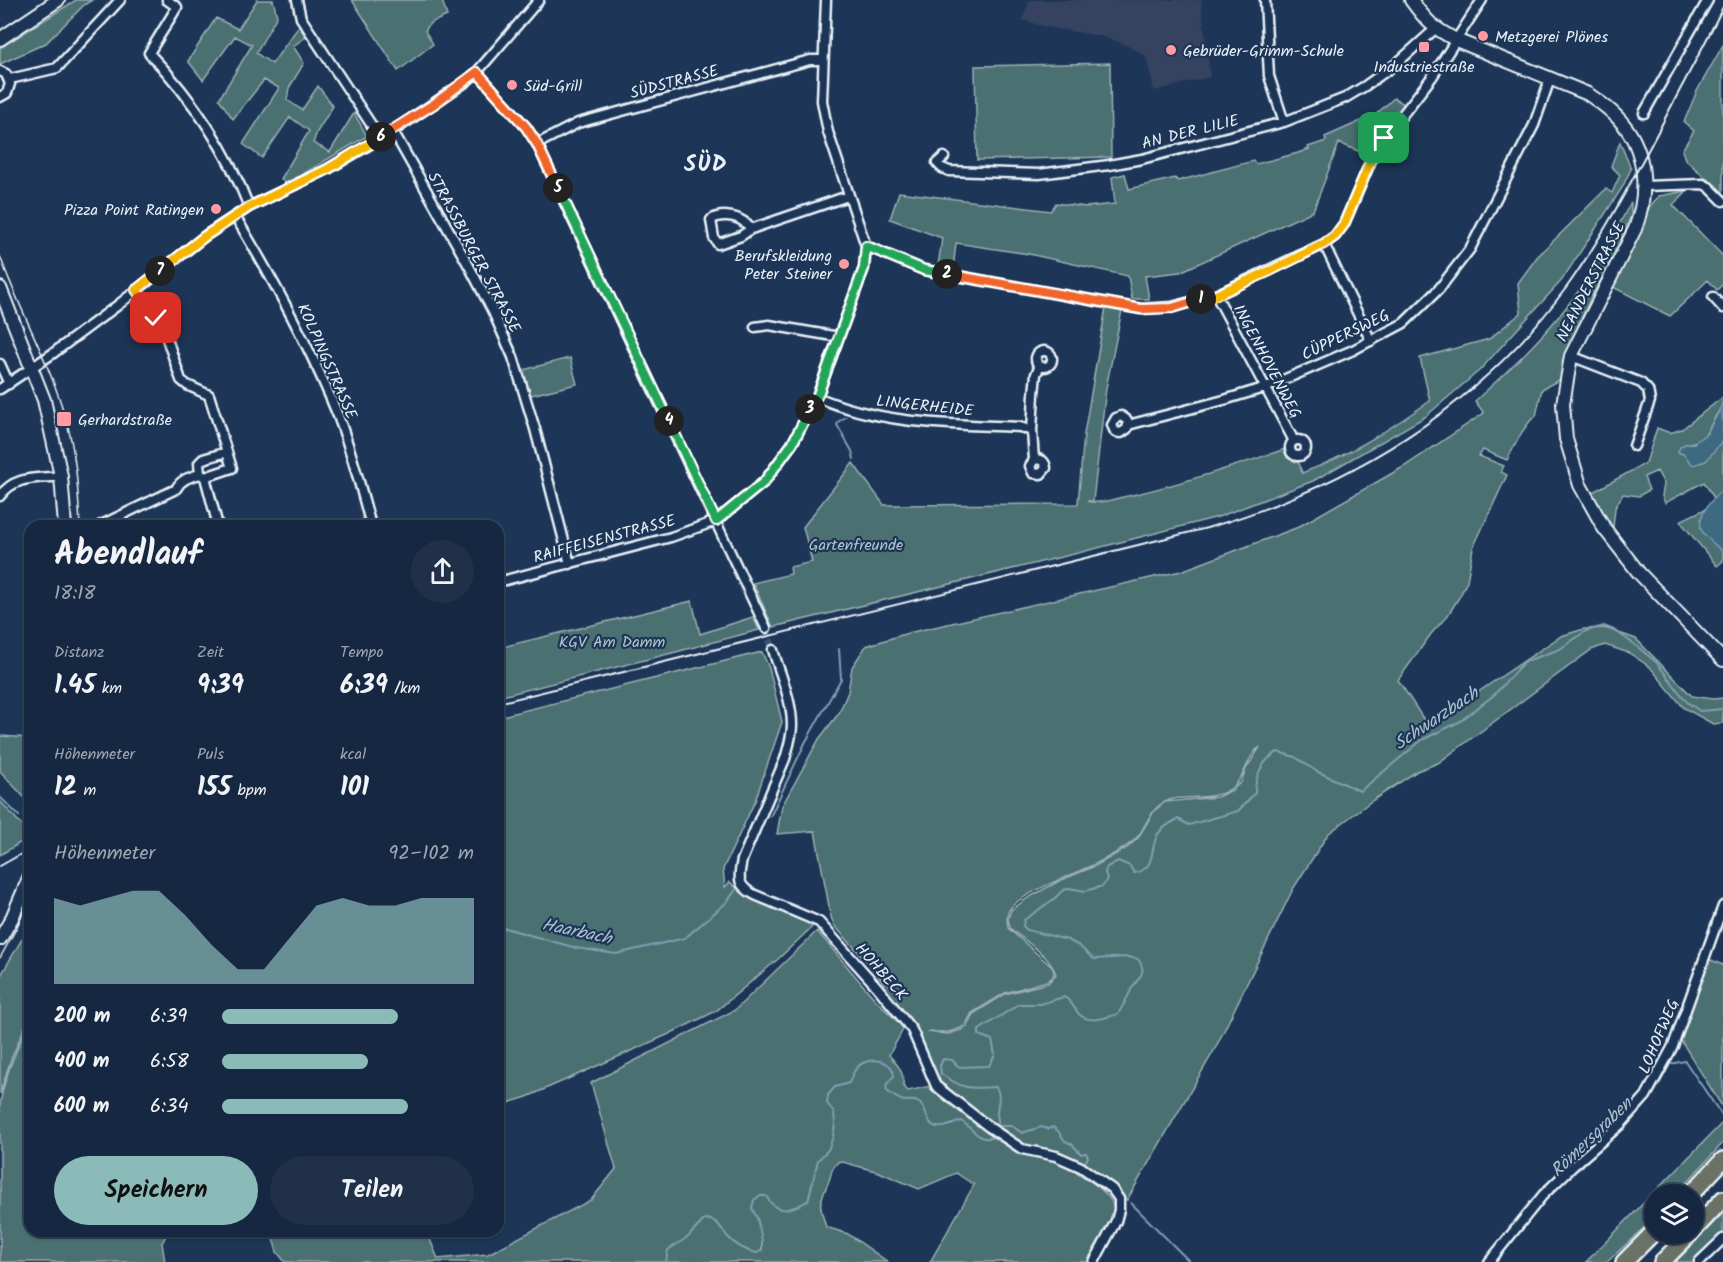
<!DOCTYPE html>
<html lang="de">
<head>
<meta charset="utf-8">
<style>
	body { margin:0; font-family:Kalam,sans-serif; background:#1f3048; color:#f1f3f6; height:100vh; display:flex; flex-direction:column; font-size:22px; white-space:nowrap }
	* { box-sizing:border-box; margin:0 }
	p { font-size:20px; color:#9ea6b1 }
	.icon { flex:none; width:33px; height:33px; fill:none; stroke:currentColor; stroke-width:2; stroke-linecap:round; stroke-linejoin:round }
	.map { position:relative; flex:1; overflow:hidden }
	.sheet { position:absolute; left:24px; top:520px; width:480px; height:717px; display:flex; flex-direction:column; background:#162841; border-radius:18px; box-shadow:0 2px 4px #0004,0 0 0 2px #35445a }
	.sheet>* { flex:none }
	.buttons { position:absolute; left:1644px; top:1184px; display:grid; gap:12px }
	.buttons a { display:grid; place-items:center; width:60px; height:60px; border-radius:50%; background:#162841; box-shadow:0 2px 4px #0004,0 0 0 2px #35445a; font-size:30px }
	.pin { position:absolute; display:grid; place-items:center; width:51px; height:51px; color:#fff; margin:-26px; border-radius:12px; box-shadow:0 3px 9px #0006 }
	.km { position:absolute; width:30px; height:30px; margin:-15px; border-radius:50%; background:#222; color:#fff; font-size:16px; line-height:30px; text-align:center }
	.round { display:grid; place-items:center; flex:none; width:63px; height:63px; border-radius:32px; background:#1f3048 }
	.head { display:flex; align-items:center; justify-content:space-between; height:102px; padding:0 30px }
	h1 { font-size:33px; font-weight:800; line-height:45px }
	.figures { display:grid; grid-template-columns:repeat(3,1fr); gap:9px; height:102px; padding:6px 30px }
	.figures div { display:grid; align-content:center }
	.figures b { font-size:26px; font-weight:800 }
	.figures small { font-size:16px; font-weight:400 }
	.figures p { font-size:16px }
	.chart { height:168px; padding:12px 30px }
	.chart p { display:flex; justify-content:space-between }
	.chart svg { width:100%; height:108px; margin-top:6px; fill:#8bbbb9; opacity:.7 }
	.cta { display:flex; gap:12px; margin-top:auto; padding:12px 30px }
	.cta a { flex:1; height:69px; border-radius:36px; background:#8bbbb9; color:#111; font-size:24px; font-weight:800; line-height:69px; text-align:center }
	.cta a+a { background:#1f3048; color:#f1f3f6 }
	ul { padding:0 30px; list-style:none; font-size:20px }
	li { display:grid; grid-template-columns:96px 72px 1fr; align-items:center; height:45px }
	li i { height:15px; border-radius:8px; background:#8bbbb9 }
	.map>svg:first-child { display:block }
	.built { fill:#344361 }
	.green { fill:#4b6f71; stroke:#9ab0b4; stroke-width:1.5; fill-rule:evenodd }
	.water { fill:#3d6981; stroke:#819fb1; stroke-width:1.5 }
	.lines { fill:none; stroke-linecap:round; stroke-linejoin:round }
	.stream { stroke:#819fb1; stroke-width:2 }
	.street-tunnel { stroke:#3b516f; stroke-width:8; stroke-dasharray:8 4; stroke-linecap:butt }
	.street-casing { stroke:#e8f1f8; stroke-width:13 }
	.secondary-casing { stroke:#e8f1f8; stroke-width:16 }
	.highway-casing { stroke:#e8f1f8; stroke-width:20 }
	.street { stroke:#1d3557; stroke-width:8 }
	.secondary { stroke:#1d3557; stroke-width:12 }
	.highway { stroke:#6a7266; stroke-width:15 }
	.tram { stroke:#e8f1f8; stroke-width:1.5 }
	.rail { stroke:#e8f1f8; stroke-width:2 }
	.split-1-casing { stroke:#fff; stroke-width:12 }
	.split-2-casing { stroke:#fff; stroke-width:12 }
	.split-3-casing { stroke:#fff; stroke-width:12 }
	.split-4-casing { stroke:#fff; stroke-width:12 }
	.split-5-casing { stroke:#fff; stroke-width:12 }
	.split-6-casing { stroke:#fff; stroke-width:12 }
	.split-7-casing { stroke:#fff; stroke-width:12 }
	.split-8-casing { stroke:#fff; stroke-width:12 }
	.split-1 { stroke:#f5b400; stroke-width:8 }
	.split-2 { stroke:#f0652b; stroke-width:8 }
	.split-3 { stroke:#22a559; stroke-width:8 }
	.split-4 { stroke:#22a559; stroke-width:8 }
	.split-5 { stroke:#22a559; stroke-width:8 }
	.split-6 { stroke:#f0652b; stroke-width:8 }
	.split-7 { stroke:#f5b400; stroke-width:8 }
	.split-8 { stroke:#f5b400; stroke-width:8 }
	.poi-dot { fill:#ff9aa2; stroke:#1d3557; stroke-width:2 }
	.labels { text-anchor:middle; stroke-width:4.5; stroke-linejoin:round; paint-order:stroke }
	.poi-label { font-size:16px; fill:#e8f1f8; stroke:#1d3557; text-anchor:start }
	.street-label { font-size:16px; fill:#e8f1f8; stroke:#1d3557 }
	.park-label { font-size:16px; fill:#b1c4c9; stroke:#1d3557 }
	.water-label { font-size:18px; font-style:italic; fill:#acc1ce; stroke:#1d3557 }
	.district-label { font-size:22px; font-weight:bold; letter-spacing:1.5px; fill:#e8f1f8; stroke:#1d3557 }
</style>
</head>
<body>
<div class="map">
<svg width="1723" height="1262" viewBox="0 0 1723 1262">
	<rect width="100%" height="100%" fill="#1d3557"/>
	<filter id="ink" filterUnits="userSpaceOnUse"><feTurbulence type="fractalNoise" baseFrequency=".0167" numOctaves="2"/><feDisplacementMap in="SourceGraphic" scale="12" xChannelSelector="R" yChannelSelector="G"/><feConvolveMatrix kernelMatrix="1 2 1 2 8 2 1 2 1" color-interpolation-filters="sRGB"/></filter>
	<g filter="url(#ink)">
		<path class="built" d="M1030 0H1201L1210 77 1154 91 1146 56 1124 44 1100 36 1045 27 1022 20Z"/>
		<path class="green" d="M76 0H92L84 5 46 43 0 64V48Z
			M257 0H273L277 16 256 53 272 64 299 26 306 37 293 46 304 63 289 88 287 100 302 110 318 86 333 106 317 132 313 143 330 152 354 113 367 136 286 184 281 179 309 131 290 117 262 158 243 144 279 88 264 80 233 119 219 99 252 45 235 36 203 80 188 61 216 18 238 29Z
			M352 0H442L447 16 430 23 425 31 433 44 398 71Z
			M1723 45V194L1685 159 1682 150 1694 131 1684 122 1697 91Z
			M1110 63 1111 157 977 160 975 66Z
			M1394 98 1404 104 1363 153 1339 143 1313 211 1180 272 1145 276 1149 299H1132L1128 276 1029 254 956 243 953 269 938 266 942 238 890 219 899 192 1051 211 1056 203 1086 207 1115 204 1112 177 1125 174 1129 189 1175 178 1178 181 1253 161 1256 164 1298 153 1309 149 1308 147 1326 141 1325 137 1361 121 1364 127 1372 123 1371 119Z
			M1620 142 1631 169 1622 188 1562 280 1480 370 1425 417 1313 481 1218 517 1078 553 773 627 753 583 791 574 790 567 812 562 803 527 853 463 884 505 1078 504 1084 434 1106 307 1122 310 1106 388 1093 501H1087C1099 505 1116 498 1128 496 1182 484 1233 467 1285 449L1287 458 1299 463 1302 473C1348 456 1390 429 1430 401L1420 358 1489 339 1521 313 1518 283 1537 257 1606 189 1612 193 1620 175 1611 166Z
			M1687 191 1673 205 1723 256V284L1717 290 1708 280 1670 316 1611 286 1640 230 1650 206 1659 196Z
			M1631 202V216L1611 261 1591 297 1566 354 1561 379 1542 389 1536 416 1530 421 1522 432 1507 460 1483 450 1479 456 1504 466 1501 472 1507 475 1473 548 1467 581 1460 596 1448 615 1431 634 1398 680 1428 726 1561 636 1584 629 1605 628 1636 639 1692 696 1713 699 1723 698V723L1713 724 1684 708 1650 667 1629 653 1605 645 1591 650 1438 763 1417 771 1370 802 1328 834 1293 889 1215 1049 1127 1200 1092 1170 1067 1167C1079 1174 1115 1193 1114 1211 1113 1218 1091 1253 1087 1262H930L974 1185 956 1173 919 1189 879 1172 839 1161C829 1171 833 1172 828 1183 818 1206 819 1203 826 1227L848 1234 888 1262H285L277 1252 271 1232H427L438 1259 488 1254 591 1200 616 1169 591 1083 735 1010 817 931 874 998 904 1028 889 1055C898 1065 905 1073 903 1086L908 1091 931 1086C930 1075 922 1069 921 1058L883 982 871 966 834 925 831 917 815 831 777 834 782 806 819 739 839 713 848 692 852 667 866 646 908 633 1181 571 1296 528 1405 466 1484 413 1475 401C1509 370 1543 338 1571 301 1595 270 1613 236 1631 202ZM1260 747 1246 769 1241 782 1232 790 1217 797 1165 802 1154 811 1138 838 1127 848 1095 866 1059 881 1028 898 1011 910 1008 919 1010 928C1025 942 1048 953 1056 974L1048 983 1005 994 973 1014 967 1026 961 1030 948 1034 927 1032H949L961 1028 966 1024 972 1013 1005 993 1047 981 1053 977 1054 972 1052 967 1008 928C1007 922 1006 916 1009 910 1019 894 1074 874 1093 865 1106 858 1130 847 1139 835 1147 824 1150 810 1163 803 1180 792 1212 804 1233 787 1246 777 1247 755 1260 747Z
			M570 358 577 384 531 395 523 370Z
			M1723 397C1723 407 1719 410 1714 419 1706 434 1704 442 1685 444L1678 452 1683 454 1717 446 1723 440V489L1714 498 1704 482 1665 503 1662 496 1664 484 1657 471 1644 477 1649 490 1639 496 1623 494 1615 508 1613 528 1591 493 1646 463 1657 428 1670 433 1682 429Z
			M1707 508C1693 529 1708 537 1723 552V561L1717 566 1680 521Z
			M692 601 700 634 753 617 759 630 672 653 498 697V648Z
			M762 652 769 668 782 722 755 801 723 869 725 887 730 882 745 895 802 918 812 927 777 960 716 1011 667 1035 527 1097 498 1106V717Z
			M0 736 30 738V797H24L0 771Z
			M0 801 29 833 28 838 0 855Z
			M30 925V1015L11 1059 0 1094V977Z
			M1706 958 1723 965V1108L1680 1039Z
			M30 1020V1232H168L162 1243 165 1262H0V1105C4 1075 18 1047 30 1020Z
			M1723 1122V1143L1676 1194H1654V1218L1649 1223 1607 1262H1586Z
			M1723 1213V1234L1693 1262H1675Z"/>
		<path class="water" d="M1722 406 1723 440 1706 461 1693 465 1683 454 1678 452 1680 447 1685 444 1694 443 1707 433Z
			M1723 489V552C1718 547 1705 537 1702 531 1695 516 1713 498 1723 489Z"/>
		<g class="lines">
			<path class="stream" d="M846 417 839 421 837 425 852 451 854 459
				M0 797 19 816
				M770 817 805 743 841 679 839 649
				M498 926 576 948 616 954 685 938 727 902 737 888
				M1625 1125C1649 1105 1656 1091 1670 1064L1685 1061 1723 1117
				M1000 1126H1012L1022 1133 1041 1127 1048 1129 1053 1127 1058 1131 1065 1141 1072 1144 1081 1154 1086 1153 1088 1157 1085 1163
				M998 1131C999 1125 998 1120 997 1114 997 1103 1002 1097 996 1087 967 1088 967 1091 941 1074L940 1066 943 1059 952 1060 959 1067 989 1066 995 1055 992 1040 979 1035V1030L1019 1004H1040L1064 997C1073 1002 1073 1008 1080 1015 1091 1024 1106 1017 1118 1014 1124 1005 1127 998 1132 988 1139 977 1148 973 1138 959L1128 957 1094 959 1079 946 1068 940 1027 930 1023 926 1024 920 1054 899 1062 891 1069 888 1085 891 1103 886 1107 879 1105 872 1107 867 1118 861 1130 866 1134 873C1155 869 1150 853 1156 838 1159 829 1170 823 1178 819L1189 825 1238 811 1255 793C1255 776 1262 760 1278 752L1295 757 1316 771 1360 791 1422 740 1459 722 1494 695 1524 662 1560 649 1586 631 1604 626 1614 630 1634 644 1656 662 1687 702 1700 711 1723 709
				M1131 1203 1190 1262
				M1540 1205 1559 1185
				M666 1262 668 1250 688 1237 705 1219C718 1220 720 1227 727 1236 735 1245 746 1251 757 1253L762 1250V1241L757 1218 752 1208 754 1200 759 1196H766C778 1217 790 1209 808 1201L818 1160 828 1150 833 1137 835 1124 834 1113 827 1103 828 1095 835 1087 849 1083C852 1075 855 1067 863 1063 875 1057 893 1061 894 1076L886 1085 887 1091C892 1095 897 1099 904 1101 909 1101 914 1100 918 1102 929 1108 924 1130 943 1127 949 1126 955 1123 961 1121 976 1130 978 1144 997 1136
				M1496 1262 1533 1214"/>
			<path class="street-tunnel" d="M766 628 773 650"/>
			<g class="street-casing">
				<path id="street" d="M167 0 177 7 149 53C191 97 227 150 249 207
					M297 0 301 18 380 138
					M1265 0 1269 76 1284 122
					M0 71 6 74 10 84 7 93 0 97
					M477 72 526 127 537 144 766 628
					M10 79 57 68 120 0
					M1644 113 1708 0
					M393 131 469 266 493 312 513 357 535 429 570 564
					M537 144 578 123 810 60H823
					M944 157 937 163 942 168 949 171 1039 174 1109 165 1142 159 1284 122 1345 98 1365 86 1396 64 1435 29
					M1644 186 1703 184 1709 187 1723 201
					M235 216C274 281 310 346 338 416 352 452 361 489 371 526
					M751 229C749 227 747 224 744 222 735 215 719 214 711 220L714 238 718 244 741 236 751 229 848 196
					M1324 244 1371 341
					M866 246 924 270 1141 309 1172 307 1216 295 1324 244 1335 236 1344 224 1376 149 1432 77 1482 0
					M1216 295 1294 441
					M1713 297 1723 308
					M755 327 769 325 839 337
					M1036 359a8 8 0 1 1 16 0a8 8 0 1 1-16 0Z
					M1571 356 1641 383 1648 390 1650 401 1634 446
					M0 364 9 384
					M0 389 52 354 118 305 205 236 249 207 328 169 393 131 467 81 477 72 539 0
					M817 397C882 425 950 424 1020 427L1032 431
					M1128 425 1127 420 1121 416 1116 418 1112 425 1115 432 1121 433 1127 429 1128 425 1224 400 1267 387 1353 350 1404 323 1439 289 1470 249 1534 125 1550 79
					M1290 448a8 8 0 1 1 16 0a8 8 0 1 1-16 0Z
					M1034 460C1041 458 1045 461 1046 468L1041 474 1033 473 1030 466 1034 460 1032 431 1034 394 1036 374 1040 366
					M200 474 199 463 203 459 227 452
					M205 477 218 526
					M0 496C15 475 37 479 61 476
					M99 526 176 489C181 479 190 477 200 474L205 477 232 468 209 395 187 385 181 380 163 327 136 290
					M498 582 671 537 716 521 764 482 792 444 817 397 864 268 866 246 828 132 822 101 826 0
					M773 650C780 674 792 700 792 725 792 737 788 748 785 759L742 860C738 878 737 886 755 895L819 922 878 988 912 1030 936 1086 989 1127 1022 1149 1056 1156 1081 1167 1112 1189 1119 1199V1210L1116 1221 1094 1262
					M1489 1262 1543 1195 1572 1167 1621 1124 1646 1096 1673 1046 1723 906
					M1699 1262 1723 1239"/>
			</g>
			<g class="secondary-casing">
				<path id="secondary" d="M1411 0C1427 22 1432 27 1456 40L1588 94C1601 103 1614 112 1624 125 1647 154 1648 195 1635 229L1571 356 1563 404 1566 439 1580 485 1604 528 1639 573 1723 660
					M0 39 58 0
					M0 288 44 400 61 476 65 526
					M0 939 12 918 30 876"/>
			</g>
			<g class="highway-casing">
				<path id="highway" d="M1691 1194 1723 1160
					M1694 1230 1723 1199
					M1624 1262 1654 1232
					M1662 1262 1691 1233"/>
			</g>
			<use href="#street" class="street"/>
			<use href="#secondary" class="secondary"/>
			<use href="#highway" class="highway"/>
			<path class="tram" d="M0 256C19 309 48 359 64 413 76 450 78 488 80 526
				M0 958 17 927 30 897"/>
			<path class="rail" d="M498 703 1207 528C1350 486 1476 409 1566 288 1602 238 1631 182 1660 128 1681 87 1703 48 1723 7
				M0 866 30 849"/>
		</g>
	</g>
	<g class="lines" filter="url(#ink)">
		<g class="split-1-casing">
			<path id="split-1" d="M1201 299 1216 295 1272 270 1324 244 1335 236 1344 224 1371 160 1384 138"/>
		</g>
		<g class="split-2-casing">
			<path id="split-2" d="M947 274 1141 309 1172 308 1201 299"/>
		</g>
		<g class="split-3-casing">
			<path id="split-3" d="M810 409 817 397 864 268 866 246 924 270 947 274"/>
		</g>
		<g class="split-4-casing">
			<path id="split-4" d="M669 421 716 521 764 482 792 444 810 409"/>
		</g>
		<g class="split-5-casing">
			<path id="split-5" d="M558 188 669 421"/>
		</g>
		<g class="split-6-casing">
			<path id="split-6" d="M381 137 434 104 477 72 526 127 537 144 558 188"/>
		</g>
		<g class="split-7-casing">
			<path id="split-7" d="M160 271 205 236 249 207 328 169 381 137"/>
		</g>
		<g class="split-8-casing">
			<path id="split-8" d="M156 318 136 290 160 271"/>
		</g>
		<use href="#split-1" class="split-1"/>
		<use href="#split-2" class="split-2"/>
		<use href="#split-3" class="split-3"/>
		<use href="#split-4" class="split-4"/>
		<use href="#split-5" class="split-5"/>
		<use href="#split-6" class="split-6"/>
		<use href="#split-7" class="split-7"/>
		<use href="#split-8" class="split-8"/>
	</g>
	<g class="poi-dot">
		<circle cx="1483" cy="36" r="6"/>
		<rect x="1418" y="41" width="12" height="12" rx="3"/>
		<circle cx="1171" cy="50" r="6"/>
		<circle cx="512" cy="85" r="6"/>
		<circle cx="216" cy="209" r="6"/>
		<circle cx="844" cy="264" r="6"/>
		<rect x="56" y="411" width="16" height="16" rx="3"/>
	</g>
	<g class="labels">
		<g class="poi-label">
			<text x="1495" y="42">Metzgerei Plönes</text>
			<text x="1183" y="56">Gebrüder-Grimm-Schule</text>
			<text x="1424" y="72" text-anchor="middle">Industriestraße</text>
			<text x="524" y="91">Süd-Grill</text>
			<text x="204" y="215" text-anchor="end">Pizza Point Ratingen</text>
			<text x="832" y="261" text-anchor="end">Berufskleidung<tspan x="832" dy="18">Peter Steiner</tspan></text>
			<text x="78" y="425">Gerhardstraße</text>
		</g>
		<g class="street-label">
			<text transform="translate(674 81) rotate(-15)" y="6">SÜDSTRASSE</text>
			<text transform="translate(1190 131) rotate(-14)" y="6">AN DER LILIE</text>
			<text transform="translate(475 252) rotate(62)" y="6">STRASSBURGER STRASSE</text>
			<text transform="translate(1590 281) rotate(-63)" y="6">NEANDERSTRASSE</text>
			<text transform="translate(1345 334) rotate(-26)" y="6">CÜPPERSWEG</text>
			<text transform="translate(328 361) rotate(66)" y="6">KOLPINGSTRASSE</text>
			<text transform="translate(1268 361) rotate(62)" y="6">INGENHOVENWEG</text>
			<text transform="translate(925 405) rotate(6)" y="6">LINGERHEIDE</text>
			<text transform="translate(604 538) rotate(-15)" y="6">RAIFFEISENSTRASSE</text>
			<text transform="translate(882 971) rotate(49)" y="6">HOHBECK</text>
			<text transform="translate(1658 1036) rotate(-67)" y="6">LOHOFWEG</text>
		</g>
		<g class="park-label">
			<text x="856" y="550">Gartenfreunde</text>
			<text x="612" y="647">KGV Am Damm</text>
		</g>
		<g class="water-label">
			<text transform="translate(1436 718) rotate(-34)" y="6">Schwarzbach</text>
			<text transform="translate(577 931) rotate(12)" y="6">Haarbach</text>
			<text transform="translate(1591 1137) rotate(-44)" y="6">Römersgraben</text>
		</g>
		<g class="district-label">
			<text x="706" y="171">SÜD</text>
		</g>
	</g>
</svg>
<div class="buttons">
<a><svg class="icon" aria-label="layers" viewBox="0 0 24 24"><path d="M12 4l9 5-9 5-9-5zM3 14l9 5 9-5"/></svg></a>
</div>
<div class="pin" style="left:1384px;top:138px;background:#1e9e55"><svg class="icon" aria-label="arrive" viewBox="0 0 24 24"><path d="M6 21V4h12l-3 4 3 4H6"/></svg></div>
<div class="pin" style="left:156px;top:318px;background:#d93025"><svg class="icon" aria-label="check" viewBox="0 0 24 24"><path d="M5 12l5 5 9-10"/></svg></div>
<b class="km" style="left:1201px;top:299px">1</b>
<b class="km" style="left:947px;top:274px">2</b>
<b class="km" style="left:810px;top:409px">3</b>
<b class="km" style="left:669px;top:421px">4</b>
<b class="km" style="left:558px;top:188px">5</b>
<b class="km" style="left:381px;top:137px">6</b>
<b class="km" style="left:160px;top:271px">7</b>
<section class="sheet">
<div class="head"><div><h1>Abendlauf</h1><p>18:18</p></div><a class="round"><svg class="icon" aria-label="share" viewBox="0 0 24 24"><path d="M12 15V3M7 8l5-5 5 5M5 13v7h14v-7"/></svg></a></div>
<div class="figures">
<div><p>Distanz</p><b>1.45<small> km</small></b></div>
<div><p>Zeit</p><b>9:39</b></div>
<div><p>Tempo</p><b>6:39<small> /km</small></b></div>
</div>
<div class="figures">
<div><p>Höhenmeter</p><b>12<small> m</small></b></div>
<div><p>Puls</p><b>155<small> bpm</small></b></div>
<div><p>kcal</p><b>101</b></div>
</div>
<div class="chart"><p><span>Höhenmeter</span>92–102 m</p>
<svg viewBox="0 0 160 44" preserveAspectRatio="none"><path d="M0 44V9L10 12L20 9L30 6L40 6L50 16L60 28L70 38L80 38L90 25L100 12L110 9L120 12L130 12L140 9L150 9L160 9V44z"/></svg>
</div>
<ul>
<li><b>200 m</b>6:39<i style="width:70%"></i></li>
<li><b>400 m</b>6:58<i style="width:58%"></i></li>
<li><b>600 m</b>6:34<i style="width:74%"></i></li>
</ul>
<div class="cta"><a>Speichern</a><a>Teilen</a></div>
</section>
</div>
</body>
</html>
